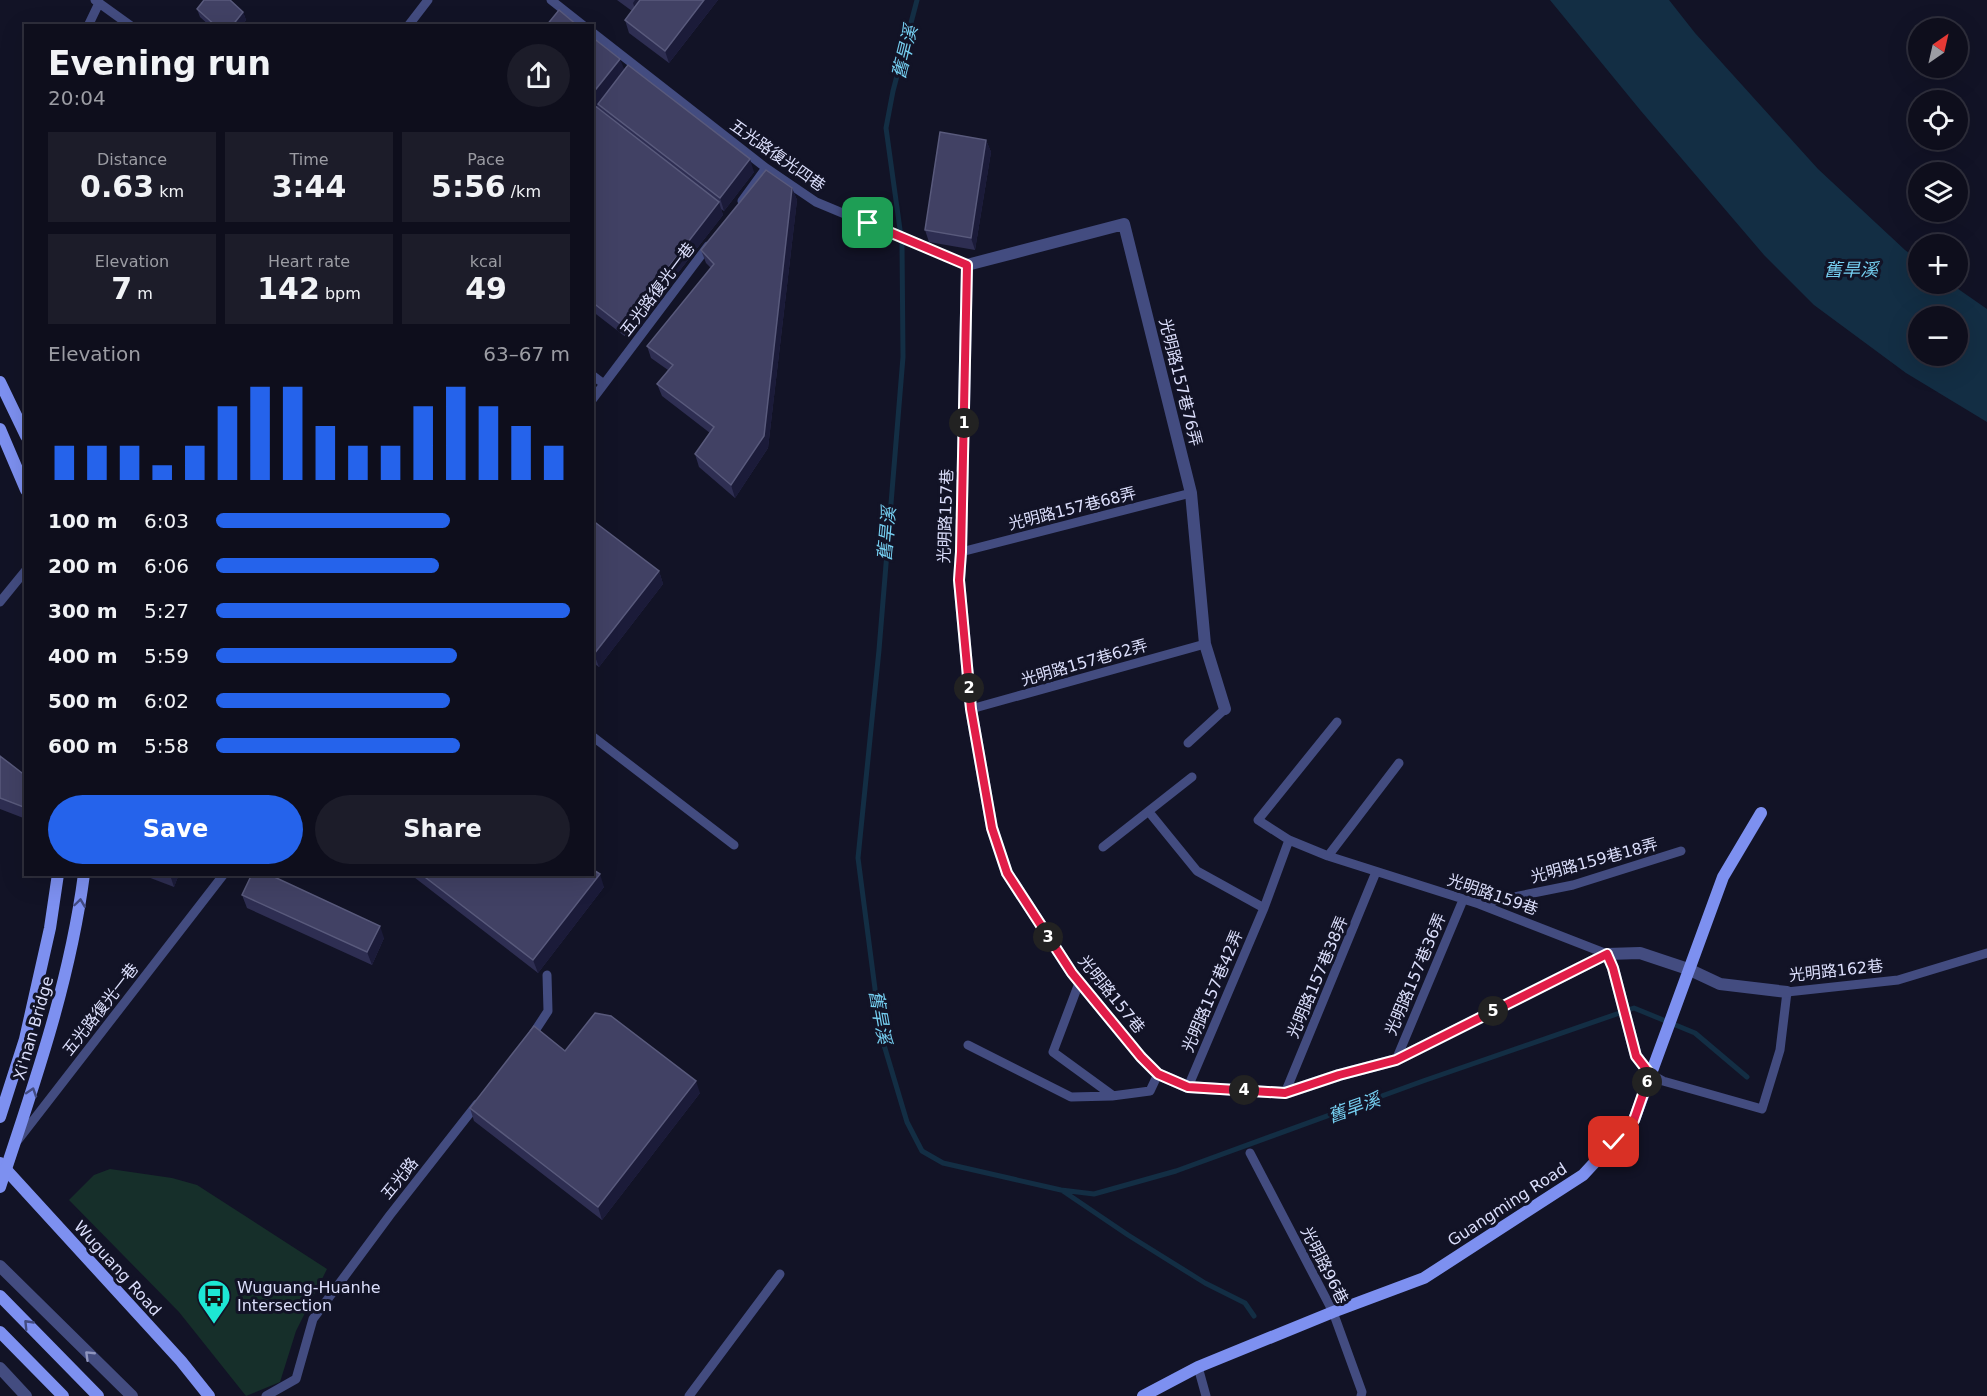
<!DOCTYPE html>
<html lang="en">
<head>
<meta charset="utf-8">
<style>
	body { margin:0; font-family:"DejaVu Sans","Noto Sans TC",sans-serif; background:#1c1c29; color:#f1f3f6; height:100vh; display:flex; flex-direction:column; font-size:22px; white-space:nowrap }
	* { box-sizing:border-box; margin:0 }
	p { font-size:20px; color:#9b9ca3 }
	.icon { flex:none; width:33px; height:33px; fill:none; stroke:currentColor; stroke-width:2; stroke-linecap:round; stroke-linejoin:round }
	.map { position:relative; flex:1; overflow:hidden }
	.sheet { position:absolute; left:24px; top:24px; width:570px; height:852px; display:flex; flex-direction:column; background:#0e0e1c; border-radius:0px; box-shadow:0 6px 24px #0002,0 0 0 2px #2e2e3b }
	.sheet>* { flex:none }
	.needle { width:39px; rotate:34deg }
	.controls { position:absolute; left:1908px; top:18px; display:grid; gap:12px }
	.controls a { display:grid; place-items:center; width:60px; height:60px; border-radius:50%; background:#0e0e1c; box-shadow:0 6px 24px #0002,0 0 0 2px #2e2e3b; font-size:30px }
	.pin { position:absolute; display:grid; place-items:center; width:51px; height:51px; color:#fff; margin:-26px; border-radius:12px; box-shadow:0 3px 9px #0006 }
	.km { position:absolute; width:30px; height:30px; margin:-15px; border-radius:50%; background:#222; color:#fff; font-size:16px; line-height:30px; text-align:center }
	.round { display:grid; place-items:center; flex:none; width:63px; height:63px; border-radius:32px; background:#1c1c29 }
	.overview { display:flex; align-items:center; justify-content:space-between; height:102px; padding:0 24px }
	h1 { font-size:33px; font-weight:600; line-height:45px }
	.figures { display:grid; grid-template-columns:repeat(3,1fr); gap:9px; height:102px; padding:6px 24px }
	.figures div { display:grid; align-content:center; border-radius:0px; background:#1c1c29; text-align:center }
	.figures b { font-size:30px; font-weight:600 }
	.figures small { font-size:16px; font-weight:400 }
	.figures p { font-size:16px }
	.chart { height:168px; padding:12px 24px }
	.chart p { display:flex; justify-content:space-between }
	.chart svg { width:100%; height:108px; margin-top:6px; stroke:#2563eb; stroke-width:6 }
	.button { display:flex; gap:12px; margin-top:auto; padding:12px 24px }
	.button a { flex:1; height:69px; border-radius:36px; background:#2563eb; color:#fff; font-size:24px; font-weight:600; line-height:69px; text-align:center }
	.button a+a { background:#1c1c29; color:#f1f3f6 }
	ul { padding:0 24px; list-style:none; font-size:20px }
	li { display:grid; grid-template-columns:96px 72px 1fr; align-items:center; height:45px }
	li i { height:15px; border-radius:8px; background:#2563eb }
	.map>svg:first-child { display:block }
	.green { fill:#162f2a }
	.water { fill:#132e44; fill-rule:evenodd }
	.lines { fill:none; stroke-linecap:round; stroke-linejoin:round }
	.stream { stroke:#132e44; stroke-width:5 }
	.lane { stroke:#434c80; stroke-width:9 }
	.street { stroke:#434c80; stroke-width:12 }
	.secondary { stroke:#7d90f0; stroke-width:12 }
	.secondary-bridge { stroke:#7d90f0; stroke-width:12 }
	.wall { fill:#2e2e52 }
	.shaded-wall { fill:#1b1b39 }
	.building { fill:#414164; stroke:#595a7c; stroke-width:1.5 }
	.oneway { stroke:#424b81 }
	.oneway2 { stroke:#8f95be }
	.route-casing { stroke:#fff; stroke-width:12 }
	.route { stroke:#e11d48; stroke-width:8 }
	.labels { text-anchor:middle; stroke-width:6; stroke-linejoin:round; paint-order:stroke }
	.street-label { font-size:16px; fill:#dbdefb; stroke:#121326 }
	.poi-label { font-size:16px; fill:#dbdefb; stroke:#121326; text-anchor:start }
	.water-label { font-size:18px; font-style:italic; fill:#75cef0; stroke:#121326 }
</style>
</head>
<body>
<div class="map">
<svg width="1987" height="1396" viewBox="0 0 1987 1396">
	<rect width="100%" height="100%" fill="#121326"/>
	<path class="green" d="M110 1169 172 1178 197 1185 327 1269 296 1331 280 1382 246 1396 179 1312 69 1200 94 1175Z"/>
	<path class="water" d="M1550 0H1669L1695 33 1818 169 1905 250 1918 260V284H1951L1987 309V422L1906 373 1814 305 1764 255 1641 111ZM1918 316H1958V356H1918Z"/>
	<g class="lines">
		<path class="stream" d="M917 0 893 91 886 128 902 244 903 357 879 650 858 858 881 1035 907 1122 922 1151 943 1163 1061 1190 1094 1194 1176 1171 1423 1081 1634 1008 1695 1033 1747 1077
			M1063 1191 1128 1235 1205 1283 1245 1303 1254 1316"/>
		<path class="lane" d="M95 0 131 26
			M551 0 584 26
			M88 26 99 3
			M408 26 428 0
			M592 32 766 168 816 202 967 265
			M742 201 766 168
			M592 375 604 384
			M592 400 708 246
			M961 552 1191 493
			M0 602 26 570
			M971 709 1205 644
			M1337 722 1258 820 1289 840 1328 856 1479 904 1607 954
			M592 736 734 845
			M1188 743 1225 709
			M1149 812 1197 871 1264 908
			M1103 847 1192 777
			M1328 856 1399 763
			M1479 904 1573 885 1681 851
			M1079 983 1053 1052 1112 1095
			M531 1037 548 1011 547 975
			M968 1045 1071 1097 1112 1096 1150 1091 1158 1074
			M1396 1060 1463 900
			M1650 1074 1663 1081 1762 1109 1780 1050 1787 992 1898 980 1987 953
			M1188 1087 1264 908 1289 840
			M1285 1093 1376 872
			M18 1140 224 874
			M1250 1153 1333 1312 1362 1392 1361 1396
			M1198 1367 1206 1396
			M266 1396 296 1379 313 1319 390 1215 477 1104
			M689 1396 780 1274"/>
		<path class="street" d="M1225 709 1205 644 1191 493 1124 224 967 265 961 552 959 580 971 709 992 828 1007 873 1072 973 1141 1057 1158 1074 1188 1087 1285 1093 1339 1075 1396 1060 1607 954 1640 953 1688 969 1720 984 1787 992
			M1607 954 1613 968 1636 1056 1650 1074
			M0 1266 132 1396
			M0 1368 26 1396"/>
		<path class="secondary" d="M0 382 26 436
			M0 429 26 490
			M0 1117 25 1039 50 928 58 874
			M0 1163 181 1361 209 1396
			M0 1296 98 1396
			M0 1332 63 1396
			M1143 1396 1198 1367 1333 1312 1424 1278 1583 1175 1634 1120 1723 877 1761 813"/>
		<path class="secondary-bridge" d="M0 1187C34 1085 70 982 84 874"/>
	</g>
	<path class="wall" d="M617 0H718L669 63 629 33 625 20 632 11Z
		M197 9 243 12 246 20 242 26H210L200 17Z
		M592 37 624 70 754 172 724 211 721 209 723 215 627 338 592 311Z
		M986 140 991 152 975 250 929 242 925 230Z
		M792 188 797 200 768 448 735 498 699 467 695 454 710 433 662 396 657 384 668 370 651 358 647 346 711 268 706 263 701 250Z
		M592 520 659 571 663 584 599 667 592 662Z
		M0 756 26 776V819L0 809Z
		M140 874H179L174 887Z
		M410 874H592L604 887 538 973Z
		M242 895 384 938 372 965 247 908Z
		M565 1051 700 1093 602 1220 474 1121 470 1108Z"/>
	<path class="shaded-wall" d="M635 0H649L637 15 633 3Z
		M704 0H718L669 63 665 51Z
		M243 12 246 20 242 26H232Z
		M620 59 625 71 592 112V94Z
		M986 140 991 152 975 250 971 238Z
		M750 159 754 172 724 211 720 198Z
		M792 188 797 200 768 448 735 498 731 485Z
		M719 202 723 215 627 338 623 326Z
		M659 571 663 584 599 667 594 654Z
		M179 874 174 887 170 875Z
		M600 874 604 887 538 973 533 960Z
		M380 926 384 938 372 965 367 952Z
		M696 1081 700 1093 602 1220 598 1207Z"/>
	<path class="building" d="M204 0H230L243 12 232 26H216L197 9Z
		M640 0H704L665 51 625 20Z
		M559 10 578 26H546Z
		M592 37 620 59 592 94Z
		M628 65 750 159 720 198 598 104Z
		M594 105 719 202 623 326 592 302V106Z
		M940 132 986 140 971 238 925 230Z
		M766 170 792 188 764 436 731 485 695 454 714 427 657 384 673 365 647 346 714 264 701 250Z
		M592 520 659 571 594 654 592 653Z
		M0 756 26 776V808L0 798Z
		M592 869 600 874 533 960 421 874H592Z
		M252 874H268L380 926 367 952 242 895Z
		M595 1013 611 1016 696 1081 598 1207 470 1108 534 1026 565 1051Z"/>
	<defs><path id="oneway-chevron" d="M-2-3.5L2.5 0L-2 3.5" fill="none" stroke-width="1.6" stroke-linecap="round" stroke-linejoin="round" transform="scale(1.5)"/></defs>
	<g class="oneway">
		<use href="#oneway-chevron" transform="translate(80 903) rotate(-82)"/>
		<use href="#oneway-chevron" transform="translate(32 1092) rotate(-72)"/>
		<use href="#oneway-chevron" transform="translate(28 1324) rotate(-134)"/>
	</g>
	<use class="oneway2" href="#oneway-chevron" transform="translate(89 1355) rotate(-136)"/>
	<g class="lines">
		<g class="route-casing">
			<path id="route" d="M868 223 967 265 961 552 959 580 971 709 992 828 1007 873 1072 973 1141 1057 1158 1074 1188 1087 1285 1093 1339 1075 1396 1060 1607 954 1613 968 1636 1056 1650 1074 1634 1120 1614 1142"/>
		</g>
		<use href="#route" class="route"/>
	</g>
	<defs>
		<g id="bus-pin" transform="scale(1.725)"><path d="M0 17L-7.5 6A9.5 9.5 0 1 1 7.5 6Z" fill="#1de6d4" stroke="#121326"/><path d="M-5-6H5V4H4V6H2V4H-2V6H-4V4H-5ZM-3.5-4V0h7V-4ZM-3.5 1.2v1.5H-2V1.2ZM2 1.2v1.5H3.5V1.2Z" fill="#111"/></g>
	</defs>
	<g fill-rule="evenodd">
		<use href="#bus-pin" x="214" y="1296"/>
	</g>
	<g class="labels">
		<g class="street-label">
			<text transform="translate(778 155) rotate(35)" y="6">五光路復光四巷</text>
			<text transform="translate(657 289) rotate(-53)" y="6">五光路復光一巷</text>
			<text transform="translate(1181 382) rotate(76)" y="6">光明路157巷76弄</text>
			<text transform="translate(1072 508) rotate(-14)" y="6">光明路157巷68弄</text>
			<text transform="translate(945 516) rotate(-88)" y="6">光明路157巷</text>
			<text transform="translate(1084 662) rotate(-16)" y="6">光明路157巷62弄</text>
			<text transform="translate(1594 860) rotate(-15)" y="6">光明路159巷18弄</text>
			<text transform="translate(1493 894) rotate(19)" y="6">光明路159巷</text>
			<text transform="translate(1836 970) rotate(-6)" y="6">光明路162巷</text>
			<text transform="translate(1415 974) rotate(-67)" y="6">光明路157巷36弄</text>
			<text transform="translate(1317 977) rotate(-67)" y="6">光明路157巷38弄</text>
			<text transform="translate(1212 991) rotate(-67)" y="6">光明路157巷42弄</text>
			<text transform="translate(1112 994) rotate(51)" y="6">光明路157巷</text>
			<text transform="translate(100 1009) rotate(-52)" y="6">五光路復光一巷</text>
			<text transform="translate(33 1028) rotate(-74)" y="6">Xi'nan Bridge</text>
			<text transform="translate(399 1178) rotate(-51)" y="6">五光路</text>
			<text transform="translate(1507 1204) rotate(-33)" y="6">Guangming Road</text>
			<text transform="translate(1325 1265) rotate(63)" y="6">光明路96巷</text>
			<text transform="translate(118 1268) rotate(48)" y="6">Wuguang Road</text>
		</g>
		<g class="poi-label">
			<text x="237" y="1293">Wuguang-Huanhe<tspan x="237" dy="18">Intersection</tspan></text>
		</g>
		<g class="water-label">
			<text transform="translate(905 52) rotate(-76)" y="6">舊旱溪</text>
			<text x="1851" y="276">舊旱溪</text>
			<text transform="translate(887 534) rotate(-85)" y="6">舊旱溪</text>
			<text transform="translate(880 1017) rotate(80)" y="6">舊旱溪</text>
			<text transform="translate(1354 1108) rotate(-20)" y="6">舊旱溪</text>
		</g>
	</g>
</svg>
<div class="controls">
<a><svg class="needle" viewBox="-14 -14 28 28"><path d="M0-13l5 13h-10z" fill="#e53935"/><path d="M0 13l5-13h-10z" fill="#9b9ca3"/></svg></a>
<a><svg class="icon" aria-label="locate" viewBox="0 0 24 24"><circle cx="12" cy="12" r="6"/><path d="M12 2v4M12 18v4M2 12h4M18 12h4"/></svg></a>
<a><svg class="icon" aria-label="layers" viewBox="0 0 24 24"><path d="M12 4l9 5-9 5-9-5zM3 14l9 5 9-5"/></svg></a>
<a>+</a>
<a>−</a>
</div>
<div class="pin" style="left:868px;top:223px;background:#1e9e55"><svg class="icon" aria-label="arrive" viewBox="0 0 24 24"><path d="M6 21V4h12l-3 4 3 4H6"/></svg></div>
<div class="pin" style="left:1614px;top:1142px;background:#d93025"><svg class="icon" aria-label="check" viewBox="0 0 24 24"><path d="M5 12l5 5 9-10"/></svg></div>
<b class="km" style="left:964px;top:423px">1</b>
<b class="km" style="left:969px;top:688px">2</b>
<b class="km" style="left:1048px;top:937px">3</b>
<b class="km" style="left:1244px;top:1090px">4</b>
<b class="km" style="left:1493px;top:1011px">5</b>
<b class="km" style="left:1647px;top:1082px">6</b>
<section class="sheet">
<div class="overview"><div><h1>Evening run</h1><p>20:04</p></div><a class="round"><svg class="icon" aria-label="share" viewBox="0 0 24 24"><path d="M12 15V3M7 8l5-5 5 5M5 13v7h14v-7"/></svg></a></div>
<div class="figures">
<div><p>Distance</p><b>0.63<small> km</small></b></div>
<div><p>Time</p><b>3:44</b></div>
<div><p>Pace</p><b>5:56<small> /km</small></b></div>
</div>
<div class="figures">
<div><p>Elevation</p><b>7<small> m</small></b></div>
<div><p>Heart rate</p><b>142<small> bpm</small></b></div>
<div><p>kcal</p><b>49</b></div>
</div>
<div class="chart"><p><span>Elevation</span>63–67 m</p>
<svg viewBox="0 0 160 44" preserveAspectRatio="none"><path d="M5 44V30M15 44V30M25 44V30M35 44V38M45 44V30M55 44V14M65 44V6M75 44V6M85 44V22M95 44V30M105 44V30M115 44V14M125 44V6M135 44V14M145 44V22M155 44V30"/></svg>
</div>
<ul>
<li><b>100 m</b>6:03<i style="width:66%"></i></li>
<li><b>200 m</b>6:06<i style="width:63%"></i></li>
<li><b>300 m</b>5:27<i style="width:100%"></i></li>
<li><b>400 m</b>5:59<i style="width:68%"></i></li>
<li><b>500 m</b>6:02<i style="width:66%"></i></li>
<li><b>600 m</b>5:58<i style="width:69%"></i></li>
</ul>
<div class="button"><a>Save</a><a>Share</a></div>
</section>
</div>
</body>
</html>
